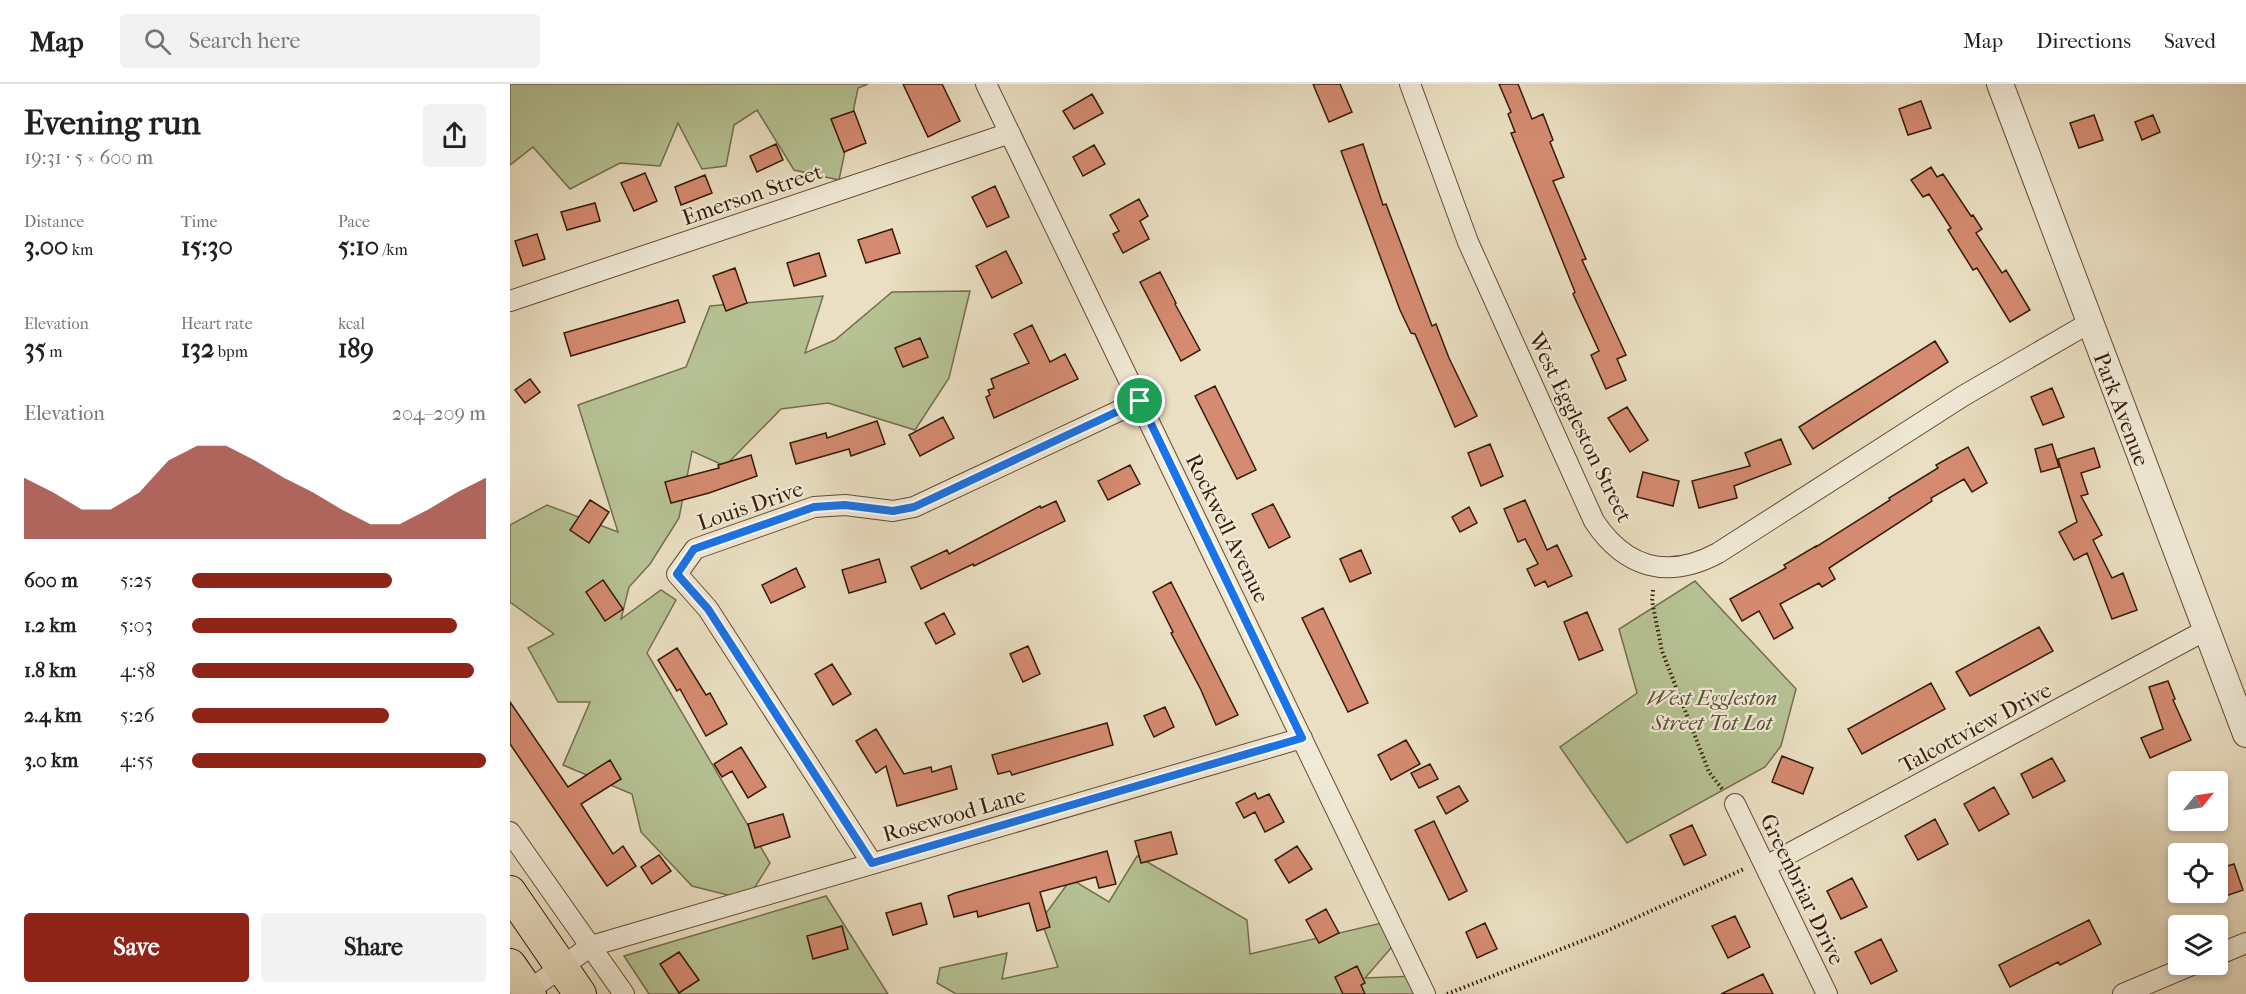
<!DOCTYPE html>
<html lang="en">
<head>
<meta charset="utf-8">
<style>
	body { margin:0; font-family:"IM FELL French Canon",serif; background:#f2f2f2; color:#202124; height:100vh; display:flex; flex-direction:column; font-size:22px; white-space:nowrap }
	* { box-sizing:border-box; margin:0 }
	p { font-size:20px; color:#757577 }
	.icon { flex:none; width:33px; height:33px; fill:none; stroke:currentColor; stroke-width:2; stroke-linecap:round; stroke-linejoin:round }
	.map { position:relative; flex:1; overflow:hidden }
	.drawer { display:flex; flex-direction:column; background:#fff; width:510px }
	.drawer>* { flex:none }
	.needle { width:39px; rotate:60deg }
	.buttons { position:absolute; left:1658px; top:687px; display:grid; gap:12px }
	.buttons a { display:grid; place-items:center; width:60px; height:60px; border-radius:6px; background:#fff; box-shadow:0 3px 9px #0003; font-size:30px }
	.pin { position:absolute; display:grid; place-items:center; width:51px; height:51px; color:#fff; margin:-26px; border:3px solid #fff; border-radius:50%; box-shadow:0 2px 6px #0007 }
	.round { display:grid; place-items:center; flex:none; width:63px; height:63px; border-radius:6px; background:#f2f2f2 }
	.summary { display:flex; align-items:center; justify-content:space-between; height:102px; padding:0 24px }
	h1 { font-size:33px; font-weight:700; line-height:45px }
	.figures { display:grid; grid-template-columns:repeat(3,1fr); gap:9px; height:102px; padding:6px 24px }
	.figures div { display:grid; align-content:center }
	.figures b { font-size:26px; font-weight:700 }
	.figures small { font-size:16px; font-weight:400 }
	.figures p { font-size:16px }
	.chart { height:168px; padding:12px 24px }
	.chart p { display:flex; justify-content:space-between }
	.chart svg { width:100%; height:108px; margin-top:6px; fill:#8f2418; opacity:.7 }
	.action { display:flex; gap:12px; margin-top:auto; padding:12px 24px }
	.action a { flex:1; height:69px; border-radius:6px; background:#8f2418; color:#fff; font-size:24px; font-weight:700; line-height:69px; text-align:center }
	.action a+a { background:#f2f2f2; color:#202124 }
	ul { padding:0 24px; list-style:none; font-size:20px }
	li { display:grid; grid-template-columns:96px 72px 1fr; align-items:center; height:45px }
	li i { height:15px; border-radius:8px; background:#8f2418 }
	header { display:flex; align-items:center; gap:36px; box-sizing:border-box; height:84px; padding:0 30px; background:#fff; border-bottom:2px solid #e0e0e0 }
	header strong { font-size:28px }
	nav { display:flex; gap:33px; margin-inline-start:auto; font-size:21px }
	.search { width:420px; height:54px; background:#f2f2f2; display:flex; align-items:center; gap:15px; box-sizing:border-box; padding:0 21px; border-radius:6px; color:#757577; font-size:22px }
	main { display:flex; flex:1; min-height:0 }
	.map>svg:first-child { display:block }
	.green { fill:#b6c294; stroke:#766e4e; stroke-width:1.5 }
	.building { fill:#d58b71; stroke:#361b09; stroke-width:1.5 }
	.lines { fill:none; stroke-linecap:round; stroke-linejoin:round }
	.minor-casing { stroke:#634c37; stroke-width:22 }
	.tertiary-casing { stroke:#634c37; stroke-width:28 }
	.primary-casing { stroke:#361b09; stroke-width:34 }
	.path { stroke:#361b09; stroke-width:4; stroke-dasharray:1.5 3; stroke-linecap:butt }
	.minor { stroke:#f1ead7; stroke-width:20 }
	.tertiary { stroke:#f1ead7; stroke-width:26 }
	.primary { stroke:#eadfc2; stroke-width:32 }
	.route-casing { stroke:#fff; stroke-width:12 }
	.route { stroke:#1a73e8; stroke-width:8 }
	.labels { text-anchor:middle; stroke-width:4.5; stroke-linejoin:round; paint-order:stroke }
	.street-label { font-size:22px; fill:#361b09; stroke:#f1ead7 }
	.park-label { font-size:22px; font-style:italic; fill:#5c4d33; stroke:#f1ead7 }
</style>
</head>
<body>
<header>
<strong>Map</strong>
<div class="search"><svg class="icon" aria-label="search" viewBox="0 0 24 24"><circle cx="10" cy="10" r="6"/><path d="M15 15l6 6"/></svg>Search here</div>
<nav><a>Map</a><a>Directions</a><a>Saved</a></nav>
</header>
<main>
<section class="drawer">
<div class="summary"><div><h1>Evening run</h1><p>19:31 · 5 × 600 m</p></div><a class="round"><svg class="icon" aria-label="share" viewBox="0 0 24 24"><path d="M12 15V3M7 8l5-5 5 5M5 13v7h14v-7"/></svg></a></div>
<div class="figures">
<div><p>Distance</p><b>3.00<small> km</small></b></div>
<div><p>Time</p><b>15:30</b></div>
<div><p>Pace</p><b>5:10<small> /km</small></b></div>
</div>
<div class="figures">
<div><p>Elevation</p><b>35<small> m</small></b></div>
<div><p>Heart rate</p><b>132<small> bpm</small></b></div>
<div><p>kcal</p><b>189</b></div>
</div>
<div class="chart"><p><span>Elevation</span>204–209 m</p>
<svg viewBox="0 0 160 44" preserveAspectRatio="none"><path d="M0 44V19L10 25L20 32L30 32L40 25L50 12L60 6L70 6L80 12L90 19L100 25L110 32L120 38L130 38L140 32L150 25L160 19V44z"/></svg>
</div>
<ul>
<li><b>600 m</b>5:25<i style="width:68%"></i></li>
<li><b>1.2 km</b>5:03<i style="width:90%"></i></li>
<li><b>1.8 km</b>4:58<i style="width:96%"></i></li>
<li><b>2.4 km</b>5:26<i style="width:67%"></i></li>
<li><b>3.0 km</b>4:55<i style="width:100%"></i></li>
</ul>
<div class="action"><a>Save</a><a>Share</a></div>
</section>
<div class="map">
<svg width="1736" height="910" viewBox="0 0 1736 910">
	<rect width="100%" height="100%" fill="#eadfc2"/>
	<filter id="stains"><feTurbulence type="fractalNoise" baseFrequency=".00333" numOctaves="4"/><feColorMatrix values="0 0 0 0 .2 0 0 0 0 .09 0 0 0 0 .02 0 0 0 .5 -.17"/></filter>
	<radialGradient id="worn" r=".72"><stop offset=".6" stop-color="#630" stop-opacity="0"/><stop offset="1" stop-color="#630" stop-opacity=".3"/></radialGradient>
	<path class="green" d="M0 0H358L348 4 329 96 284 86 247 26 224 41 216 82 192 85 168 39 150 82 110 79 60 105 23 63 0 81Z
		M460 207 439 294 405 346 318 319 271 325 215 382 182 367 169 434 140 480 119 503 111 535 151 506 166 516 137 569 260 779 237 816 182 802 131 748 122 710 53 681 80 618H48L18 564 44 550 0 518V441L37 421 108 448 68 321 176 283 200 222 313 212 295 269 325 256 382 208Z
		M1185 497 1286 605 1271 662 1255 683 1117 759 1050 663 1127 609 1109 545Z
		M627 772 737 836 740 870 880 837 889 855 855 894 907 892 915 910H446L427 899 430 884 497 869 492 895 548 883 531 836 561 795 599 818Z
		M316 812 378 910H139L114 872Z"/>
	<path class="building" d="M393 0H432L450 37 418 53Z
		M803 0H830L842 28 819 38Z
		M989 0H1008L1022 35 1033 30 1043 56 1040 58 1054 93 1043 97 1076 175 1072 176 1116 271 1107 275 1116 296 1096 305 1081 271 1089 267 1063 210 1065 208 1001 49 1005 48 998 30 1001 28Z
		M582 10 593 29 564 45 553 27Z
		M1411 17 1421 44 1398 51 1389 25Z
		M344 27 356 59 334 68 321 35Z
		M1584 31 1593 56 1569 64 1560 39Z
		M1643 31 1650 48 1632 56 1625 38Z
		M266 60 273 76 247 88 240 72Z
		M853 60 873 121 876 120 922 242 926 240 939 274 967 332 945 343 905 250 901 249 890 226 831 67Z
		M584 61 595 80 573 92 563 73Z
		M1421 83 1427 93 1433 90 1461 132 1463 131 1472 145 1466 149 1492 189 1496 186 1520 226 1500 238 1467 184 1463 186 1438 146 1441 144 1419 110 1413 113 1401 96Z
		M135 89 147 117 124 127 111 99Z
		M195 91 202 109 171 121 165 103Z
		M485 102 499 133 477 143 462 113Z
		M629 115 638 132 630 137 639 155 613 169 603 150 609 147 600 131Z
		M85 119 90 137 57 146 51 128Z
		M382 145 390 169 356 179 348 156Z
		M27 150 35 175 13 182 5 157Z
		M496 167 512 199 482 214 466 182Z
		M309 169 316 192 284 202 277 179Z
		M225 184 237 219 216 227 203 192Z
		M650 188 666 219 665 220 690 266 671 277 630 198Z
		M168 216 175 238 61 272 54 249Z
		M522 241 540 278 555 270 568 295 484 334 476 313 480 311 478 306 484 304 481 295 519 279 504 250Z
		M410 254 418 273 393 283 385 264Z
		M1425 257 1438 278 1303 365 1289 343Z
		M20 295 30 308 15 319 5 306Z
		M705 302 746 386 727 395 685 312Z
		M1542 304 1554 333 1533 341 1521 313Z
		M1117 323 1138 356 1120 368 1098 334Z
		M433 333 444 354 410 372 399 351Z
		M367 337 375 360 341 372 339 365 286 380 280 359 316 349 317 354Z
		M1271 355 1281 380 1224 402 1227 414 1189 424 1182 397 1240 382 1235 369Z
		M980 360 993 392 971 402 958 369Z
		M1542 360 1549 383 1531 388 1525 365Z
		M1458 363 1477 399 1462 408 1454 395 1421 414 1422 417 1319 484 1325 495 1312 503 1309 499 1270 520 1283 544 1264 555 1249 527 1232 537 1220 515 1276 484 1274 481 1306 462V463L1380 416 1379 414 1428 384 1426 381Z
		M1584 364 1590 383 1571 389 1578 410 1571 412 1592 451 1583 456 1602 494 1613 489 1627 526 1602 535 1577 469 1564 476 1549 448 1567 438 1548 375Z
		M241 371 247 392 199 409 161 419 155 398 209 384 208 381Z
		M620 381 630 400 598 416 588 397Z
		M1133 388 1169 397 1163 422 1127 413Z
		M80 416 99 428 79 459 60 446Z
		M1015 416 1037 466 1047 461 1062 492 1038 503 1035 497 1025 502 1017 485 1028 480 1015 455 1008 458 994 425Z
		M546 417 555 437 464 482 463 480 411 505 401 483 437 466 439 470 530 422 531 424Z
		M763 420 780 453 759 464 742 430Z
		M959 423 967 439 950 448 942 433Z
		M851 466 861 489 840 498 830 475Z
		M369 475 376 498 339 509 332 486Z
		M286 484 295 503 261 519 252 501Z
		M93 496 113 525 95 537 76 508Z
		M661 498 728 631 706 641 691 606 661 549 663 548 643 508Z
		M813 524 858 619 838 628 792 534Z
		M1077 528 1093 566 1069 576 1054 538Z
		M434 529 445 550 426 560 415 539Z
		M1529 543 1543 567 1460 612 1446 588Z
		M518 562 530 590 513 598 500 570Z
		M167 564 196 611 200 609 217 640 196 652 170 605 167 607 148 576Z
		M322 580 341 610 323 621 305 590Z
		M1658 597 1665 615 1663 616 1681 656 1640 674 1631 654 1653 645 1639 603Z
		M1421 599 1435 625 1352 670 1338 645Z
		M0 618 58 703 100 676 111 695 71 720 103 770 113 762 126 782 97 802 0 660Z
		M655 623 664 643 644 653 634 632Z
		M597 639 603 661 502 691 500 687 488 690 482 671Z
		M366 645 394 690 421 683 422 688 441 682 447 705 387 722 376 682 366 689 346 657Z
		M896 656 910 680 881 696 868 671Z
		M231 663 256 703 238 714 222 687 212 693 204 680Z
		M1272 672 1303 684 1293 710 1262 698Z
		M1542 674 1555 697 1523 714 1511 690Z
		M920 680 928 695 909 704 901 689Z
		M949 702 958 717 936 730 927 713Z
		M1484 703 1499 730 1469 747 1454 720Z
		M745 709 748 715 759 710 774 738 755 748 745 728 734 734 726 719Z
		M273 730 280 753 245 764 238 740Z
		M1425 735 1438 760 1408 776 1395 752Z
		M924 737 957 807 939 816 905 746Z
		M1182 741 1196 771 1174 781 1160 751Z
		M661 748 667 770 631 779 625 757Z
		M787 762 802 785 779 799 765 776Z
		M597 767 606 800 589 804 586 793 530 808 540 843 527 847 519 819 468 833 467 827 444 833 438 812 445 809Z
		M149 771 161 787 142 800 131 783Z
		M1724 780 1733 806 1707 815V785Z
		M1342 794 1357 823 1331 835 1317 807Z
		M411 819 417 840 383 851 376 829Z
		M816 825 829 849 809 859 796 836Z
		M1225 832 1240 863 1218 874 1202 842Z
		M1579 836 1591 860 1550 881 1548 878 1500 903 1489 881Z
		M975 839 987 865 967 874 956 848Z
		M332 842 338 865 303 875 297 852Z
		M1371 855 1387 887 1361 900 1345 868Z
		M169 868 189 896 169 909 150 880Z
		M847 882 855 899 851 901 855 910H833L825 893Z
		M1253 890 1263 910H1211Z"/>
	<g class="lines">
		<g class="minor-casing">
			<path id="minor" d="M476 0 915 910
				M900 0 958 158 1084 437C1115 484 1158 496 1208 469L1453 312 1579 239
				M0 217 500 49
				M1225 720 1317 910
				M0 748 114 910
				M362 779 198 525 167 490 185 465 304 423 335 421 383 427 404 423 630 317
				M1256 782 1696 546
				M1707 871 1736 859
				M18 907 81 862 792 654
				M1613 910 1684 880"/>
		</g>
		<g class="tertiary-casing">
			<path id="tertiary" d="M1490 0 1736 650"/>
		</g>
		<g class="primary-casing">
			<path id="primary" d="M0 808 70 910
				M0 881 20 910"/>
		</g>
		<path class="path" d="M1143 506 1142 517 1152 567 1199 688 1213 706
			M937 910 1092 849 1234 785"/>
		<use href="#minor" class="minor"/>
		<use href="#tertiary" class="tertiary"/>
		<use href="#primary" class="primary"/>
	</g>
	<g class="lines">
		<g class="route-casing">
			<path id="route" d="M630 317 792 654 362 779 198 525 167 490 184 465 304 423 335 421 383 427 404 423Z"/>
		</g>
		<use href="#route" class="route"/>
	</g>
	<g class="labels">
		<g class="street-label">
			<text transform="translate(242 110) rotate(-19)" y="8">Emerson Street</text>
			<text transform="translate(1612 325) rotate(69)" y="8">Park Avenue</text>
			<text transform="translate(1071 343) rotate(64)" y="8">West Eggleston Street</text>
			<text transform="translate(240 421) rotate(-19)" y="8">Louis Drive</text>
			<text transform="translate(718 444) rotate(64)" y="8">Rockwell Avenue</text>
			<text transform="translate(1465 643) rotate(-28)" y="8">Talcottview Drive</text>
			<text transform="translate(444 730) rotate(-16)" y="8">Rosewood Lane</text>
			<text transform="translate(1293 805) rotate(64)" y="8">Greenbriar Drive</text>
		</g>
		<g class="park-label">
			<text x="1202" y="621">West Eggleston<tspan x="1202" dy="25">Street Tot Lot</tspan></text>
		</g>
	</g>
	<rect width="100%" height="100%" filter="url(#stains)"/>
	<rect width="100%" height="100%" fill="url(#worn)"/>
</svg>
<div class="buttons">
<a><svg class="needle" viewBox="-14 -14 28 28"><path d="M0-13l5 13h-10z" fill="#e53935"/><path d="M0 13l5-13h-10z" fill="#757577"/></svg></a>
<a><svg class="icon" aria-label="locate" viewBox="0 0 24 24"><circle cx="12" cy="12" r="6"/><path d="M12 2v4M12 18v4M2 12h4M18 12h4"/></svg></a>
<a><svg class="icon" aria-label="layers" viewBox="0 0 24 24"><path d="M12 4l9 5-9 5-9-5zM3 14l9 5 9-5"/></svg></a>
</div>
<div class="pin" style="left:630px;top:317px;background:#1e9e55"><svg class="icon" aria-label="arrive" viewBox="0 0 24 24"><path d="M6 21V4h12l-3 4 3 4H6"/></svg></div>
</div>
</main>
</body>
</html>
